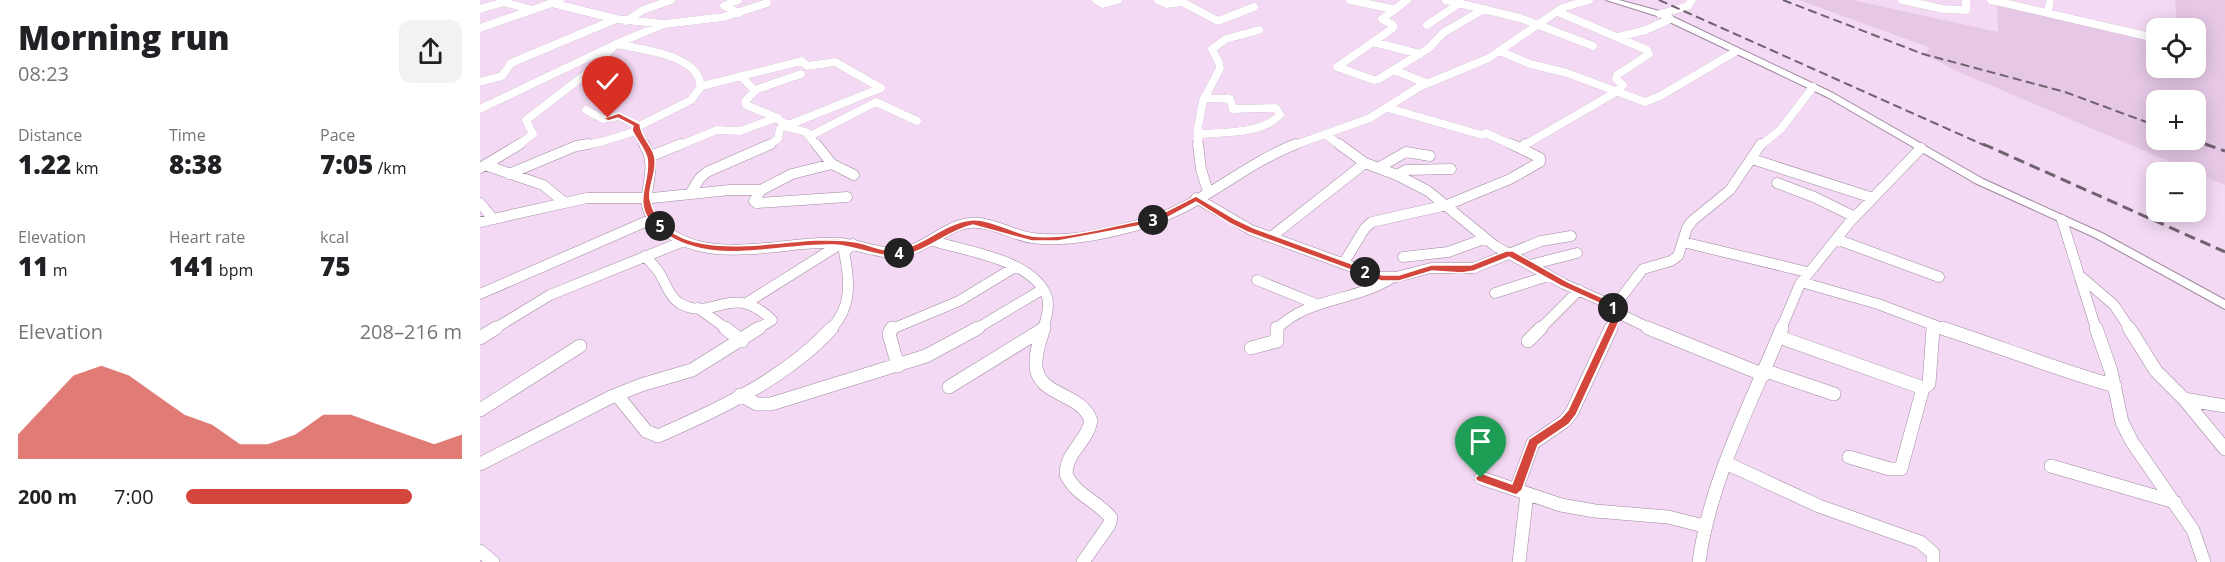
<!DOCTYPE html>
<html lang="en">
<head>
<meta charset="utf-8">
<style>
	body { margin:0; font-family:"Open Sans",sans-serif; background:#f2f2f2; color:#202124; height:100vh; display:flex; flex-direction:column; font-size:22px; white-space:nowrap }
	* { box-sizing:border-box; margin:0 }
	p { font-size:20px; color:#757577 }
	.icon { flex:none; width:33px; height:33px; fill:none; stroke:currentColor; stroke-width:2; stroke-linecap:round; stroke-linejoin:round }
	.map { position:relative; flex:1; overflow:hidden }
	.panel { display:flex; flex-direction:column; background:#fff; width:480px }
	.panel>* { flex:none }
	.buttons { position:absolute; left:1666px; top:18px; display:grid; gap:12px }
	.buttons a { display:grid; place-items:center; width:60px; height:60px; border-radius:12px; background:#fff; box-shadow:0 3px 15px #0003; font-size:30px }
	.pin { position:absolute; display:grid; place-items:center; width:51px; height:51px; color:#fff; margin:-62px -26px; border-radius:50% 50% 50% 0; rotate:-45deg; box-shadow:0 0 6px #0007 }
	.pin .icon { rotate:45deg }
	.km { position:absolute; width:30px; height:30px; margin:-15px; border-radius:50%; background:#222; color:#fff; font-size:16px; line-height:30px; text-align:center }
	.round { display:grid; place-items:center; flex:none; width:63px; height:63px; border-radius:12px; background:#f2f2f2 }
	.overview { display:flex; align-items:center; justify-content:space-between; height:102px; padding:0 18px }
	h1 { font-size:33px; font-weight:800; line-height:45px }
	.metrics { display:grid; grid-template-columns:repeat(3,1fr); gap:9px; height:102px; padding:6px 18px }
	.metrics div { display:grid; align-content:center }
	.metrics b { font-size:26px; font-weight:800 }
	.metrics small { font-size:16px; font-weight:400 }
	.metrics p { font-size:16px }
	.chart { height:168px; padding:12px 18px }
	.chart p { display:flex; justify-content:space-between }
	.chart svg { width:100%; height:108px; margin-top:6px; fill:#d4463b; opacity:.7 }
	ul { padding:0 18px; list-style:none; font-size:20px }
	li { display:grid; grid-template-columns:96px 72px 1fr; align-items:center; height:45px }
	li i { height:15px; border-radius:8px; background:#d4463b }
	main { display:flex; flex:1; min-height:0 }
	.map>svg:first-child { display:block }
	.built { fill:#e6c8e6; fill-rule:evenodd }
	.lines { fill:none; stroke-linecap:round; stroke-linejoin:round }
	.minor-far2-casing { stroke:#9f88a0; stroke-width:8 }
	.minor-far1-casing { stroke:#9f88a0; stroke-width:11 }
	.minor-casing { stroke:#9f88a0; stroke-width:14 }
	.major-casing { stroke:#9f88a0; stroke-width:2 }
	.minor-far2 { stroke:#fff; stroke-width:8 }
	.minor-far1 { stroke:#fff; stroke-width:10 }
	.minor { stroke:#fff; stroke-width:13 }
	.major { fill:#fff; fill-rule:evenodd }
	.rail-far1 { stroke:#706170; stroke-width:2; stroke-dasharray:9 4.5; stroke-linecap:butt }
	.rail { stroke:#706170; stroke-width:3; stroke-dasharray:11 6; stroke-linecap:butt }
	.route { fill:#d4463b; stroke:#fff; stroke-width:1.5 }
</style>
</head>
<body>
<main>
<section class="panel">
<div class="overview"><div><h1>Morning run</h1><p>08:23</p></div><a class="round"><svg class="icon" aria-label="share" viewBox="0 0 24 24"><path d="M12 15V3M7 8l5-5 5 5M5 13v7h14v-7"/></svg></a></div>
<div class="metrics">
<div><p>Distance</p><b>1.22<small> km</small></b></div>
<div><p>Time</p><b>8:38</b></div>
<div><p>Pace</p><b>7:05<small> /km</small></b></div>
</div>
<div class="metrics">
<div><p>Elevation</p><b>11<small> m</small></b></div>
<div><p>Heart rate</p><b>141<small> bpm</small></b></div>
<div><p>kcal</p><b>75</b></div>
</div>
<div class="chart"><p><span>Elevation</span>208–216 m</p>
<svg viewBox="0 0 160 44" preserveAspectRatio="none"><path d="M0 44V34L10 22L20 10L30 6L40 10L50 18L60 26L70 30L80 38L90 38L100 34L110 26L120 26L130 30L140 34L150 38L160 34V44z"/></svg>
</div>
<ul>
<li><b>200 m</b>7:00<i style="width:82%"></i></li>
</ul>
</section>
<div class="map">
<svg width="1745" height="562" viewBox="0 0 1745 562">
	<rect width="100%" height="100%" fill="#f3d9f3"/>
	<path class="built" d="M1319 0H1372L1518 32 1517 3 1677 43V68H1716V28H1697L1695 0H1745V185L1479 72 1443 54 1451 48ZM1677 100H1716V140H1677Z"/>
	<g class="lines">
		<g class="minor-far2-casing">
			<path id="minor-far2" d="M80 0 72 3 136 19 184 24 136 44C159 49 223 55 220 88L211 100 155 128 165 146
				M258 0 244 6 259 13
				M616 0 623 4 638 0
				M678 0 687 4 702 2 738 21 774 7
				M870 0 912 9
				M927 0 902 19 913 25V28L857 67 894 80 899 79 949 48 963 33 1004 9
				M966 0 1040 18 1113 46
				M1422 0 1463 9 1486 10V0
				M1511 0 1675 38
				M0 9 24 2 52 10
				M1568 13 1570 0
				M1180 14 1208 6 1212 0
				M146 21 163 10 191 0
				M184 24 244 17 287 3
				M947 25 980 3
				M0 28 72 3
				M1138 37 1166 30 1190 19
				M893 42 940 54
				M1020 51 1050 64 1087 73 1165 102 1180 96 1255 52
				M914 70 946 83
				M261 76 275 91 266 100V105L298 118
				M0 82 22 76 31 63 136 19
				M275 90 321 74
				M908 108 1002 135 1006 133 1034 146
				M0 109 136 44 106 74 46 120 53 134 37 146
				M106 110 123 119 139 116 158 125
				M307 127 326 132 337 146
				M720 134C745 132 781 134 800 115L796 108 753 109 750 99 724 98
				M845 134 861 146
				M330 136 396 102 437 121
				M99 146 121 142 156 131
				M198 146 237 130 260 131 296 118 306 124H311L401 88 355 62 327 66 322 61 222 86
				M287 146 298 139 300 129 307 124
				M718 146V127L723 101 740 68 739 63 732 49 746 39 779 30
				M812 146 890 118 939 87 1009 58 1082 8 1109 0
				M1043 146 1136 92 1143 85 1136 79 1137 75 1169 54 1167 50 1078 12
				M1280 146 1301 129 1333 87"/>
		</g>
		<g class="minor-far1-casing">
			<path id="minor-far1" d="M164 144C182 173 154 199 175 221 222 271 299 240 358 243 380 244 402 256 424 252 448 247 466 225 490 223 512 221 531 235 552 238 588 243 632 233 668 222 721 206 764 164 816 144
				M336 144 352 164 374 175
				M718 144 721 169 728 192
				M859 144 885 163 917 175 948 191 1015 246 1084 284 1127 303 1138 313 1171 329
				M1031 144 1042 149
				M171 156 201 144
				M1272 159 1393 198
				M5 165 63 185 84 202
				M0 168 40 144
				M898 168 926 152 950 156
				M29 174 96 146 108 144
				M917 175 926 170 971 169
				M1297 183 1334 197 1375 217
				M281 190 274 201 277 203 367 197
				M210 194 220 178 227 172 291 144
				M716 198 771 230 900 277H916L951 268H994L1061 241 1091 236
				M0 203 13 219
				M1582 220 1616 329
				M0 222 107 198H172L250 190H281L312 174 352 164
				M791 237 885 163
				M1356 239 1459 277
				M453 241C486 251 554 260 567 297 570 307 566 320 563 329
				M1203 242 1327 272
				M165 256C170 262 176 267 180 274 186 284 190 298 201 304 235 322 251 281 292 320L277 329
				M923 257 968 252 1004 239
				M863 264 885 228 892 222 967 205 1030 179 1060 162V158L1042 149 1045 144
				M1050 265 1097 253
				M1599 275 1634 305 1650 329
				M777 280 836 304
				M1321 282 1398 304 1459 327
				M1015 293 1068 276
				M0 294 172 219
				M268 302 362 243
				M218 308 247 329
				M1133 308 1163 269 1191 261 1198 256 1207 228 1212 221 1250 190 1281 144
				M14 329 70 295 204 241
				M351 329C372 307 370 281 364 252L373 244
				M412 329 479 301 535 267
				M496 329 563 289
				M797 329C826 298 875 301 910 279
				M1060 329 1099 290
				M1130 329 1138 313
				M1301 329 1320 284 1369 223 1441 148
				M1453 329 1459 327 1466 329"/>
		</g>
		<g class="minor-casing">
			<path id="minor" d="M245 328 262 341
				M412 328 409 334 418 366
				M564 328C560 340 555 353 556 366 558 397 602 392 611 421 607 442 586 452 586 474 595 495 618 501 631 518L629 525 603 562
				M1168 328 1284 375
				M1462 328C1520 347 1576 369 1635 386
				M1616 328 1631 371 1642 422 1652 442 1713 530 1724 562
				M1649 328 1676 371 1704 399 1745 449
				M1299 337 1443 388 1449 384 1453 329 1456 328
				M0 338 16 328
				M1048 341 1061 328
				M771 348 797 341V328
				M1286 371 1354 394
				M469 387 563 329
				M137 395 166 431 178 436C240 409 306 378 352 328
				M260 395 277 404H291L446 356 498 328
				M1704 399 1745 406
				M0 410 100 346
				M1369 457 1410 469H1421L1443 388
				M1246 463 1339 506 1440 542 1453 553V562
				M0 464 131 397 161 385 212 370 279 328
				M1571 466 1695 502
				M1001 478 1081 505 1115 511 1188 517 1224 526
				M1036 490 1053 443 1085 421 1092 412 1131 328
				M0 551 13 562
				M1039 562 1047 494
				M1219 562C1230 480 1271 404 1302 328"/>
		</g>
		<g class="major-casing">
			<path id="major" d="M1126 0H1139L1183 12 1353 93 1503 179 1624 234 1745 300V309L1616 238 1495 183 1347 97 1177 16Z"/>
		</g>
		<use href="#minor-far2" class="minor-far2"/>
		<use href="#minor-far1" class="minor-far1"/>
		<use href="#minor" class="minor"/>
		<use href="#major" class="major"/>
		<path class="rail-far1" d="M1179 0 1506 146
			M1303 0 1443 54 1585 92 1677 126
			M1714 140 1730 146"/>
		<path class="rail" d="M1503 144 1745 252
			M1725 144 1745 151"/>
	</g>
	<path class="route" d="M139 113 160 124C161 139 174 146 175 159 177 173 168 187 170 199 184 266 288 242 335 240 348 240 362 239 376 242 388 244 403 252 415 250 443 247 463 223 491 220 508 218 534 233 552 236 586 240 630 226 664 220L677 216 716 196 755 219 774 228 902 275H919L951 265H991L1026 251H1033L1088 282 1130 301 1143 313 1096 415 1089 424 1058 445 1042 490 1036 495 997 481 995 478 1001 473 1032 484 1049 439 1081 418 1088 410 1133 314 1123 305 1081 286 1029 257 994 271 982 273 952 271 919 281H901L767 232 749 223 716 202 683 220 669 224 578 241H552L493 225C465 231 442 257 413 256 395 256 375 246 355 245 301 243 239 266 190 237 182 232 174 227 169 220 154 199 171 180 167 158 165 149 156 139 152 130L153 126 138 118 128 121 124 118Z"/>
</svg>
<div class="buttons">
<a><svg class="icon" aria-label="locate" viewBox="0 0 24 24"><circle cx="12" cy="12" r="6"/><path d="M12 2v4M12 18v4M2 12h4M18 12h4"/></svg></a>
<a>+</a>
<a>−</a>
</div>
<div class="pin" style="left:1001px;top:478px;background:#1e9e55"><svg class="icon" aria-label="arrive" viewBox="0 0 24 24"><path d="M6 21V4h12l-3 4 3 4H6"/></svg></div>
<div class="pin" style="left:128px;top:118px;background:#d93025"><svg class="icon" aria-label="check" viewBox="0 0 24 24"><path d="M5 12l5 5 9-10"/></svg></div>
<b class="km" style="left:1133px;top:308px">1</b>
<b class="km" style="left:885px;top:272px">2</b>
<b class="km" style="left:673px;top:220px">3</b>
<b class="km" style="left:419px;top:253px">4</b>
<b class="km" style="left:180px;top:226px">5</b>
</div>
</main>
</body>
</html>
